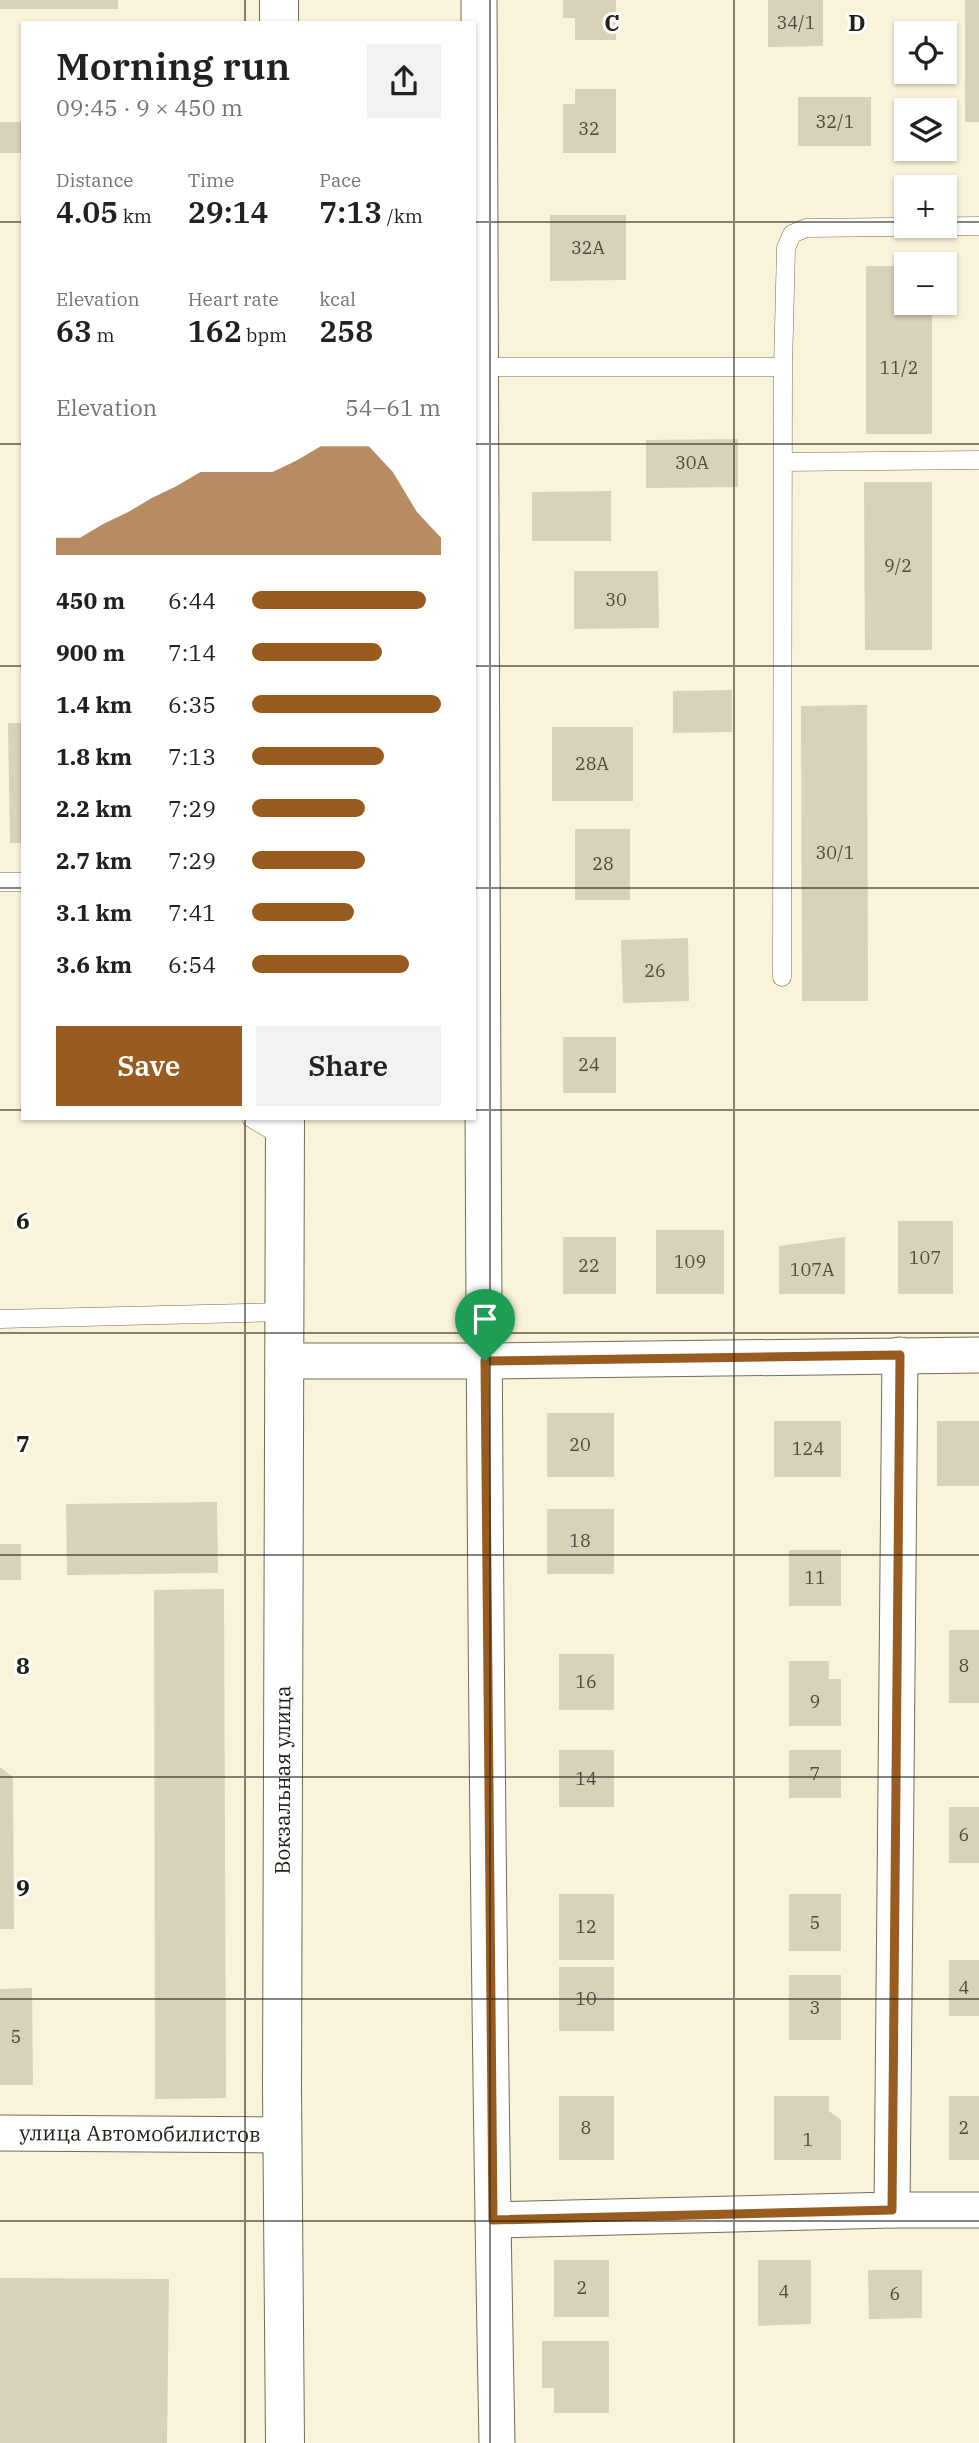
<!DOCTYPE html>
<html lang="en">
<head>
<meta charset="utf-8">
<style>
	body { margin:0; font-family:"IBM Plex Serif",serif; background:#f2f2f2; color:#202124; height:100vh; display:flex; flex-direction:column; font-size:26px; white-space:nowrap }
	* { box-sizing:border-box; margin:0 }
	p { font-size:23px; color:#757577 }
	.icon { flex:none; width:38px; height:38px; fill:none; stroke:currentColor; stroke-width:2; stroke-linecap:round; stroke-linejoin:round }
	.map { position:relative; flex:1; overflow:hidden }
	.drawer { position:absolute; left:21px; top:21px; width:455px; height:1099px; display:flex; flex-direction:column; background:#fff; border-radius:0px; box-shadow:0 2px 5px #0004 }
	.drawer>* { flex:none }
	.fabs { position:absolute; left:894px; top:21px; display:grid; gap:14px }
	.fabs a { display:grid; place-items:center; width:63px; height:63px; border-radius:0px; background:#fff; box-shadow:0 2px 5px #0004; font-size:35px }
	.pin { position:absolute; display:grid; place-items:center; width:60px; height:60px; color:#fff; margin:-72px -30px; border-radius:50% 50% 50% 0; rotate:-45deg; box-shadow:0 0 7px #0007 }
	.pin .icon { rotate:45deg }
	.round { display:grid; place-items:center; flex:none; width:74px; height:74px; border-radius:0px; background:#f2f2f2 }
	.headline { display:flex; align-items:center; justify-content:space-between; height:119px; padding:0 35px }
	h1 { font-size:38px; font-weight:600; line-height:52px }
	.metrics { display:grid; grid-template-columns:repeat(3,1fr); gap:10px; height:119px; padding:7px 35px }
	.metrics div { display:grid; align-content:center }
	.metrics b { font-size:30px; font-weight:600 }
	.metrics small { font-size:19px; font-weight:400 }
	.metrics p { font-size:19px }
	.chart { height:196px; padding:14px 35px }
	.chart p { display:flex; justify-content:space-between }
	.chart svg { width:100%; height:126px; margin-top:7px; fill:#995c20; opacity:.7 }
	.action { display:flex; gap:14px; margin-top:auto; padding:14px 35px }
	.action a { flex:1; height:80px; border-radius:0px; background:#995c20; color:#fff; font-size:28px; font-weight:600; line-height:80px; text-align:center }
	.action a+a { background:#f2f2f2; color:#202124 }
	ul { padding:0 35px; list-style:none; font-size:23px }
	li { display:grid; grid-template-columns:112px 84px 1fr; align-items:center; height:52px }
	li i { height:18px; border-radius:9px; background:#995c20 }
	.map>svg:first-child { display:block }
	.building { fill:#d7d2b8 }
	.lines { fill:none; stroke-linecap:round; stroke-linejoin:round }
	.service-casing { stroke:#726d56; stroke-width:19 }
	.minor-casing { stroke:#726d56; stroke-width:37 }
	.secondary-casing { stroke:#726d56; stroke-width:40 }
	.service { stroke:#fff; stroke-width:18 }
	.minor { stroke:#fff; stroke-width:35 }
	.secondary { stroke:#fff; stroke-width:38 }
	.route-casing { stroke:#fff; stroke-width:14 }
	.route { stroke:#995c20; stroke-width:9 }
	.grid { fill:none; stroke:#222017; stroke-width:2; stroke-opacity:0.55 }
	.labels { text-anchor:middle; stroke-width:6; stroke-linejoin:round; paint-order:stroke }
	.number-label { font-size:18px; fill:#4f4c3f }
	.street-label { font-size:21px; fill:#222017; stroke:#fff }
	.grid-label { font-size:23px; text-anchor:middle; font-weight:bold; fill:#222017; stroke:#fff; stroke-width:6; stroke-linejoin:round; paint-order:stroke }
</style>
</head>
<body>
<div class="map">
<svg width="979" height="2443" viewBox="0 0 979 2443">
	<rect width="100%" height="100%" fill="#f9f4d9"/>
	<path class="building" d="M0 0H118V9H0Z
		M563 0H616V40H575V18H563Z
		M768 0H823V46L768 47Z
		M965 0H979V122H965Z
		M575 89H616V153H563V104H575Z
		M798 97H871V146H798Z
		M0 122H23V153H0Z
		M550 215H626V280L550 281Z
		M866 266H906V303H932V434H866Z
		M738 439V487L646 488V440Z
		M864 482H932V650H865Z
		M611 491V541H532V492Z
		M574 571H658L659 628 574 629Z
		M732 690V732L673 733V691Z
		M867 705 868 1001H802L801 706Z
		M8 723H23V843H10Z
		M552 727H633V801H552Z
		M575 829H630V900H575Z
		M688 938 689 1001 623 1003 621 940Z
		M563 1037H616V1093H563Z
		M898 1221H953V1294H898Z
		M656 1230H724V1294H656Z
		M563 1237H616V1294H563Z
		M845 1237V1294H779V1246Z
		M547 1413H614V1477H547Z
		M774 1421H841V1477H774Z
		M937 1421H979V1486H937Z
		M217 1502 218 1573 67 1575 66 1504Z
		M547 1509H614V1574H547Z
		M0 1544H21V1580H0Z
		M789 1550H841V1606H789Z
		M224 1589 226 2098 155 2099 154 1590Z
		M949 1630H979V1703H949Z
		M559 1654H614V1710H559Z
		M789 1661H829V1679H841V1726H789Z
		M559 1750H614V1807H559Z
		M789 1750H841V1798H789Z
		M0 1767 13 1777 14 1929H0Z
		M949 1807H979V1863H949Z
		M559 1894H614V1960H559Z
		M789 1894H841V1951H789Z
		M949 1960H979V2016H949Z
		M559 1967H614V2031H559Z
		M789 1975H841V2040H789Z
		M32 1988 33 2085H0V1989Z
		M559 2096H614V2160H559Z
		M774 2096H829V2111L841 2120V2160H774Z
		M949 2096H979V2160H949Z
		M554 2260H609V2317H554Z
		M758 2260H811V2324L758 2326Z
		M868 2270H922V2318L869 2319Z
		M0 2278 169 2279 167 2443H0Z
		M542 2341H609V2413H554V2388H542Z"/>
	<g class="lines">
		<g class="service-casing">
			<path id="service" d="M481 367H783
				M783 462 979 460
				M0 882H23
				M782 977 783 367 786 248 792 234 806 228 979 226
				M251 1118 285 1138
				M0 1319 283 1312"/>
		</g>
		<g class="minor-casing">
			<g id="minor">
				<path d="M479 0C483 814 481 1629 497 2443"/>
				<path d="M283 1361H485L979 1355"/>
				<path id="s1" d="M0 2133 282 2135"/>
				<path d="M892 2210 900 1355"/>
				<path d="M493 2220 892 2210H979"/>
			</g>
		</g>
		<g class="secondary-casing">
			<g id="secondary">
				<path d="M279 0V23"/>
				<path id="s2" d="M285 2443 282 2087 285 1118"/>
			</g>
		</g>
		<use href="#service" class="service"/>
		<use href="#minor" class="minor"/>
		<use href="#secondary" class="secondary"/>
	</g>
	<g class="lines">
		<g class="route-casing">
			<path id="route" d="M900 1355 892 2210 493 2220 485 1361Z"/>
		</g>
		<use href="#route" class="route"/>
	</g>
	<path class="grid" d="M245 0V23M490 0V2443M734 0V2443M0 222H23M474 222H906M945 222H979M0 444H23M474 444H979M0 666H23M474 666H979M0 888H23M474 888H979M0 1110H23M474 1110H979M245 1118V2443M0 1333H979M0 1555H979M0 1777H979M0 1999H979M0 2221H979"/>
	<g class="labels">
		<g class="number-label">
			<text x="796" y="29">34/1</text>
			<text x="835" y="128">32/1</text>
			<text x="589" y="135">32</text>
			<text x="588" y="254">32А</text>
			<text x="899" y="374">11/2</text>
			<text x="692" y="469">30А</text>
			<text x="898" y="572">9/2</text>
			<text x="616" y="606">30</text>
			<text x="592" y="770">28А</text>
			<text x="835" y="859">30/1</text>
			<text x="603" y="870">28</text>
			<text x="655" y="977">26</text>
			<text x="589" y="1071">24</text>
			<text x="925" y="1264">107</text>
			<text x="690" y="1268">109</text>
			<text x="589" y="1272">22</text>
			<text x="812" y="1276">107А</text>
			<text x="580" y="1451">20</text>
			<text x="808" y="1455">124</text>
			<text x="580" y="1547">18</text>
			<text x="815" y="1584">11</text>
			<text x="964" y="1672">8</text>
			<text x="586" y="1688">16</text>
			<text x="815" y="1708">9</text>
			<text x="815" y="1780">7</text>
			<text x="586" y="1785">14</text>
			<text x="964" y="1841">6</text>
			<text x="815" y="1929">5</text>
			<text x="586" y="1933">12</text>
			<text x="964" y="1994">4</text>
			<text x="586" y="2005">10</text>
			<text x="815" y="2014">3</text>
			<text x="16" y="2043">5</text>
			<text x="586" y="2134">8</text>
			<text x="964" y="2134">2</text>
			<text x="808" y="2146">1</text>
			<text x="582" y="2294">2</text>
			<text x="784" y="2298">4</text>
			<text x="895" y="2300">6</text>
		</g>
		<g class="street-label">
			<text dy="7" stroke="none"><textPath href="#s2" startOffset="663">Вокзальная улица</textPath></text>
			<text dy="7" stroke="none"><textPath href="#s1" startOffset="140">улица Автомобилистов</textPath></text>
		</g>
	</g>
	<g class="grid-label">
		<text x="612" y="31">C</text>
		<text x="857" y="31">D</text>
		<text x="23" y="1229">6</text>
		<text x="23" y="1452">7</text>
		<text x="23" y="1674">8</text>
		<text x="23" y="1896">9</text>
	</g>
</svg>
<div class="fabs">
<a><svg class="icon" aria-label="locate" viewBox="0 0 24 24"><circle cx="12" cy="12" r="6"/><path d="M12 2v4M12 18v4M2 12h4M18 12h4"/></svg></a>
<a><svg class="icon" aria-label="layers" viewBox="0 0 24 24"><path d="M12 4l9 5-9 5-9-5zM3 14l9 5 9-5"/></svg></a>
<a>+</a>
<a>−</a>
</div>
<div class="pin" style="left:485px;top:1361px;background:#1e9e55"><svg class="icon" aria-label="arrive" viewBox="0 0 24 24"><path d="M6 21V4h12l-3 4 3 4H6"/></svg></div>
<section class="drawer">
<div class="headline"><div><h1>Morning run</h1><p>09:45 · 9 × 450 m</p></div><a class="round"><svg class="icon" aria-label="share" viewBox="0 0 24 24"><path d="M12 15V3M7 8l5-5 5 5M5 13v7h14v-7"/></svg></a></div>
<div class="metrics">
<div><p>Distance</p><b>4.05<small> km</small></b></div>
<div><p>Time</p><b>29:14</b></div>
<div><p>Pace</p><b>7:13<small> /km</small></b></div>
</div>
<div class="metrics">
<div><p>Elevation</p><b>63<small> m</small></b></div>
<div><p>Heart rate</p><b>162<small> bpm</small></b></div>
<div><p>kcal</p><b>258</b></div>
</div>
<div class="chart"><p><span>Elevation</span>54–61 m</p>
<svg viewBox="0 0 160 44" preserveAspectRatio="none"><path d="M0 44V38L10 38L20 33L30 29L40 24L50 20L60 15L70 15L80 15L90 15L100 11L110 6L120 6L130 6L140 15L150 29L160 38V44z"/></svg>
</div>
<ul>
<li><b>450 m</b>6:44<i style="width:92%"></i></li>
<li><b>900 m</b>7:14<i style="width:69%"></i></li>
<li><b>1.4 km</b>6:35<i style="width:100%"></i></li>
<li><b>1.8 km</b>7:13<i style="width:70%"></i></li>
<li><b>2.2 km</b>7:29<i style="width:60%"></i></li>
<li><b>2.7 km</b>7:29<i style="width:60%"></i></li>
<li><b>3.1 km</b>7:41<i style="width:54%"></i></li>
<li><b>3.6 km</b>6:54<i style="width:83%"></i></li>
</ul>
<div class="action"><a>Save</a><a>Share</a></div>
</section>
</div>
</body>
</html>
